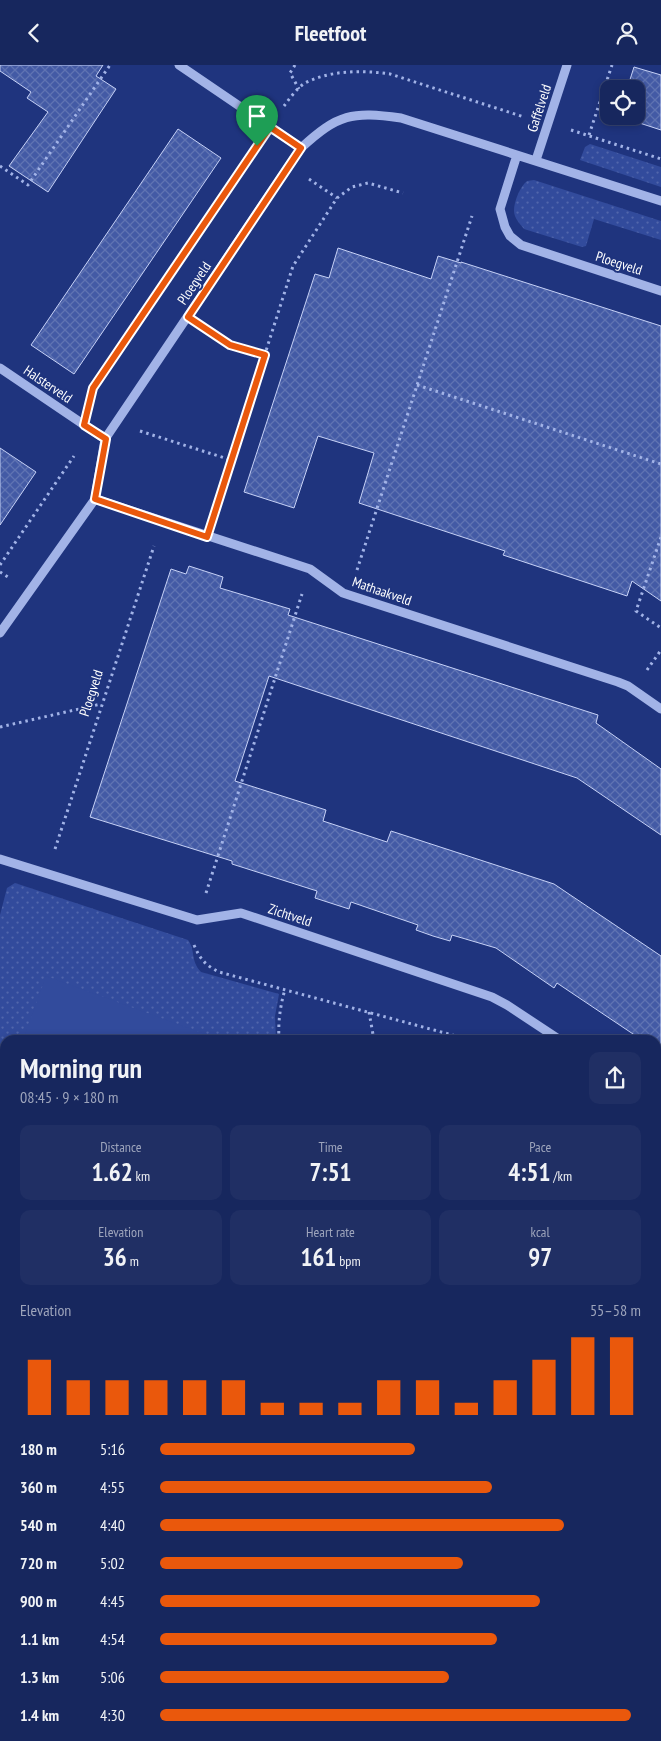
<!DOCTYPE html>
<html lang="en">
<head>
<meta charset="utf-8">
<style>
	body { margin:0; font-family:"PT Sans Narrow",sans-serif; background:#202f64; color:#f1f3f6; height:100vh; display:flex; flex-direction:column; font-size:19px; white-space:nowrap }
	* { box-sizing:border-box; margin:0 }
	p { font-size:16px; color:#9ea5bc }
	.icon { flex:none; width:28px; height:28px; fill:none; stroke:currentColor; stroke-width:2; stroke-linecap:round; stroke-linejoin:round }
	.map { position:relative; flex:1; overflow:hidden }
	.drawer { position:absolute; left:0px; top:970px; width:661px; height:706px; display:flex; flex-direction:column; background:#17275e; border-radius:15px 15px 0 0; box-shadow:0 2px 8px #0003,0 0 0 1px #364473 }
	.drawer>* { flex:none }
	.tools { position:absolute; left:600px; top:15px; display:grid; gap:10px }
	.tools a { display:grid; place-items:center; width:45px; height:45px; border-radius:10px; background:#17275e; box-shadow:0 2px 8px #0003,0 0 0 1px #364473; font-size:25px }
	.pin { position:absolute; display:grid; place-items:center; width:42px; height:42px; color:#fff; margin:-51px -21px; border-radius:50% 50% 50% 0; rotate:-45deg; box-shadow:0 0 5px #0007 }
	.pin .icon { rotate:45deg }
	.round { display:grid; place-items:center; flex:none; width:52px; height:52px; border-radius:10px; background:#202f64 }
	.headline { display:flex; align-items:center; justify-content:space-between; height:85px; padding:0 20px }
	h1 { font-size:28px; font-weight:700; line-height:38px }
	.stats { display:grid; grid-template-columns:repeat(3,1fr); gap:8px; height:85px; padding:5px 20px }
	.stats div { display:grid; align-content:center; border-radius:10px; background:#202f64; text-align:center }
	.stats b { font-size:25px; font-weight:700 }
	.stats small { font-size:14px; font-weight:400 }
	.stats p { font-size:14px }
	.chart { height:140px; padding:10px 20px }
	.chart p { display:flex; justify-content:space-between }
	.chart svg { width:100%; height:90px; margin-top:5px; stroke:#ea580c; stroke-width:6 }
	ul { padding:0 20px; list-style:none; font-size:16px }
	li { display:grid; grid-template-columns:80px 60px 1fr; align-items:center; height:38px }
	li i { height:12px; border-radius:6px; background:#ea580c }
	header { display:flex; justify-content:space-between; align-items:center; height:65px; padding:0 20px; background:#17275e; font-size:22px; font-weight:700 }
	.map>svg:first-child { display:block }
	.grass { fill:url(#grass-dots) }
	.pitch { fill:#324b9c }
	.water { fill:#33437a; stroke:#96aae9 }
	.building { fill:url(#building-cross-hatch); stroke:#c6d1f6 }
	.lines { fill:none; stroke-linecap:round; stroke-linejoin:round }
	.path { stroke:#a2b3e7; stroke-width:3; stroke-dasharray:2.5 4; stroke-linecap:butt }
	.minor { stroke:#a2b3e7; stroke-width:9 }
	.route-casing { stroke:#fff; stroke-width:10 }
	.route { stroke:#ea580c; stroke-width:6 }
	.labels { text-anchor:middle; stroke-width:4; stroke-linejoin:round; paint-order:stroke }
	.street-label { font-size:14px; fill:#fff; stroke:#1f347e }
</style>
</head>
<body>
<header><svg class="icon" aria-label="back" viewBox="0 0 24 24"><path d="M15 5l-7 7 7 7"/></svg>Fleetfoot<svg class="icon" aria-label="person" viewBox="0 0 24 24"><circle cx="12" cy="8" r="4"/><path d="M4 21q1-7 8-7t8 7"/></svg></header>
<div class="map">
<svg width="661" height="1676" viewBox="0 0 661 1676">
	<defs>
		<pattern id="grass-dots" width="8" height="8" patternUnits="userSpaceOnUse" patternTransform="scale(1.25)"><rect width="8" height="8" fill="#324b9c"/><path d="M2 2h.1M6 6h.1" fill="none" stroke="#5166ab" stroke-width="1.8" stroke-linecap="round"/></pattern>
		<pattern id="building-cross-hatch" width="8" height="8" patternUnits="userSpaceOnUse" patternTransform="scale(1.25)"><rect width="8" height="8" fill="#435aa5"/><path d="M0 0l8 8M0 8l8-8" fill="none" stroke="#5f73b2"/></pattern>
	</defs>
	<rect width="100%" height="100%" fill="#1f347e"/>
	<path class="grass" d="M590 79 661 102V122L580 95 585 82Z
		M534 115 661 156V175L594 154 586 181 582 182 524 164C520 159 514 153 514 146 514 136 520 122 527 116Z
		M15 818 188 875C196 886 190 895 201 907L279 929 275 951 276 975H5V1118L0 1114V850L7 823Z
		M659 1066 661 1068V1126L656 1132V1069Z
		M661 1194V1231L656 1232V1197Z
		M659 1276 661 1281V1616L656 1612V1294Z"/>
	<path class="pitch" d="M46 911 221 975H23Z"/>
	<path class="water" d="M661 1126V1194L656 1197V1132Z
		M5 1514V1593L0 1599V1520Z"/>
	<path class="building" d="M0 0H103L96 11 116 24 48 127 9 101 48 47 27 33 31 27 0 6Z
		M634 2 661 10V65L618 51H636V24H627Z
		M178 64 221 93 74 309 31 280Z
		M338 183 431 214 438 191 461 198V197L661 261V536L632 516 627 531 503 490 505 486 359 438 374 388 318 371 294 443 244 427 315 209 329 213Z
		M0 383 36 407 0 460Z
		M189 501 223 512 220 523 290 544 288 550 598 650 596 658 661 704V770L577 713 269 611 235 716 326 745 323 756 387 777 391 766 554 819 661 891V988L656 985V975H642L557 918 554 923 496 883 452 870 450 876 433 871 416 865 418 860 351 837 349 844 315 833 317 826 232 799V796L90 752 171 504 186 509Z"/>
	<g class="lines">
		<path class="path" d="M295 0 290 8 299 24
			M284 41C290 33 297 23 305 18 331 5 362 5 390 9L524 52
			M571 65 661 94
			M589 70 612 0
			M0 101 28 120 110 0
			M309 114 337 133
			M209 266 230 280 265 290
			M417 320 661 399
			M90 335 93 323 256 83
			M140 366 231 395
			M215 446 293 201 337 133 352 122 368 118 403 128
			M661 472 636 546 661 563
			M0 500 74 391
			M357 505 472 151
			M0 507 8 512
			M647 605 661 585
			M0 662 101 639
			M55 784 154 481
			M206 828 302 529
			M194 880C200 894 205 900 219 907L471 975
			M369 947 374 975
			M279 975C278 957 280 942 285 924
			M0 1216 5 1220
			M656 1260 659 1239
			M0 1669 5 1663
			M385 1671 391 1676
			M628 1671 633 1676
			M41 1676 45 1671
			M645 1676 649 1671"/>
		<path class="minor" d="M179 0 301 83
			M517 90 500 144 505 162 510 171 521 180 661 226
			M536 95 567 0
			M0 303 105 374
			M95 434 310 504 343 528 349 530 618 617 628 621 661 644
			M0 568 95 434 105 374 301 83C338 49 352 46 401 53L661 136
			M0 794 197 855 241 848 492 932 507 940 560 975
			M656 1039 661 1042
			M0 1170 5 1174
			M0 1398 5 1392
			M656 1634 661 1636
			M93 1671 98 1676
			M278 1676 282 1671"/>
	</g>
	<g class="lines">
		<g class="route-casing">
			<path id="route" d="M270 62 301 83 188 252 230 280 265 290 207 472 95 434 106 374 84 360 93 323Z"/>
		</g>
		<use href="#route" class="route"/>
	</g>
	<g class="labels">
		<g class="street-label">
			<text transform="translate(539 43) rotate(-72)" y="5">Gaffelveld</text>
			<text transform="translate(619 198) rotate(18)" y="5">Ploegveld</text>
			<text transform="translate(194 218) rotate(-56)" y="5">Ploegveld</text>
			<text transform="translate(48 319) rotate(34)" y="5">Halsterveld</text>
			<text transform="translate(382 526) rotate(19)" y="5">Mathaakveld</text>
			<text transform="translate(91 628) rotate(-72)" y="5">Ploegveld</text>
			<text transform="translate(290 850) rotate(18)" y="5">Zichtveld</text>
		</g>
	</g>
</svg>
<div class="tools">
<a><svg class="icon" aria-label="locate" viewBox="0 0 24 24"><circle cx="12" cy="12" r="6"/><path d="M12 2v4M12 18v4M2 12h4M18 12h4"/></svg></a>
</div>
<div class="pin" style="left:257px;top:81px;background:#1e9e55"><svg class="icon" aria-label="arrive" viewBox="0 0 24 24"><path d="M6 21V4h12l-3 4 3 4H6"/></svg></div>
<section class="drawer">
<div class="headline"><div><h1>Morning run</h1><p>08:45 · 9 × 180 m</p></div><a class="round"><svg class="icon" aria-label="share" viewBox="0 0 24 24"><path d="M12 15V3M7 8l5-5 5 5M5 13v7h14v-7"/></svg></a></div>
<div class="stats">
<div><p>Distance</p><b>1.62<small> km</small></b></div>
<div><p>Time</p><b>7:51</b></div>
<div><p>Pace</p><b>4:51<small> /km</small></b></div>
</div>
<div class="stats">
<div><p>Elevation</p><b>36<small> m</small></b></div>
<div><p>Heart rate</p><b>161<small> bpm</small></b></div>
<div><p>kcal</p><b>97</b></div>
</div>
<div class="chart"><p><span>Elevation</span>55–58 m</p>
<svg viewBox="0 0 160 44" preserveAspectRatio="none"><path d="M5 44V17M15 44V27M25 44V27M35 44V27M45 44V27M55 44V27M65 44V38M75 44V38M85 44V38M95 44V27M105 44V27M115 44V38M125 44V27M135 44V17M145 44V6M155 44V6"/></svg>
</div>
<ul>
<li><b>180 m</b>5:16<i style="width:53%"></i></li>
<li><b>360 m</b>4:55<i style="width:69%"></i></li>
<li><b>540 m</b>4:40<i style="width:84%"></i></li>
<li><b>720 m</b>5:02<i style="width:63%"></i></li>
<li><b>900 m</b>4:45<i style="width:79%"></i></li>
<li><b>1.1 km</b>4:54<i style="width:70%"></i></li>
<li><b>1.3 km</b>5:06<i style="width:60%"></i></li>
<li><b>1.4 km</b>4:30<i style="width:98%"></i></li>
</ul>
</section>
</div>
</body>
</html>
